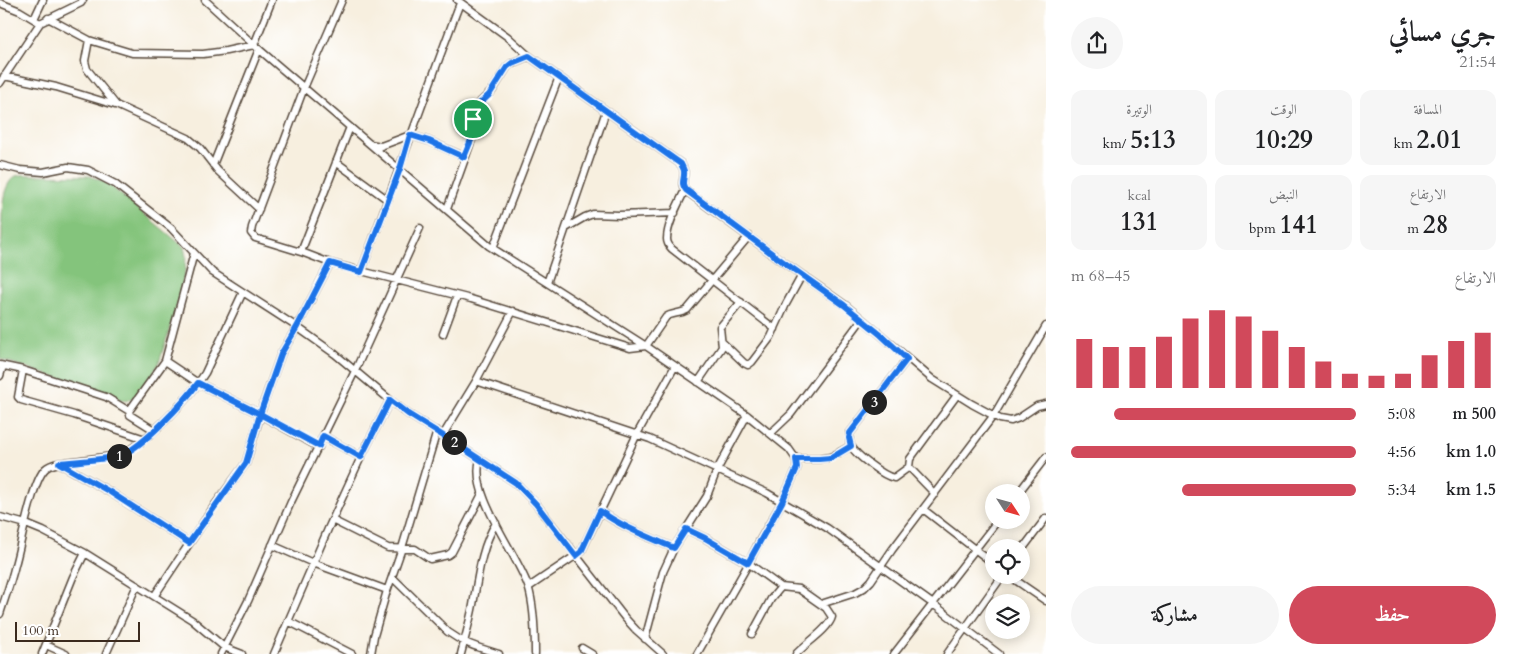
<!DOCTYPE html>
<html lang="ar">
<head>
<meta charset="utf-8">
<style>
	body { margin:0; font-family:Cardo,Amiri,serif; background:#f6f6f6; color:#202124; direction:rtl; height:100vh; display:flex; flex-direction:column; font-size:19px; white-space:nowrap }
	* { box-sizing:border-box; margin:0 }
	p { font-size:16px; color:#757577 }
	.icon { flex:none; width:28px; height:28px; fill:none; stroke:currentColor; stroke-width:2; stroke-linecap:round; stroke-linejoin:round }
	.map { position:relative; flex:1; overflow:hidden; direction:ltr }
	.sheet { display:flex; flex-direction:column; background:#fff; width:475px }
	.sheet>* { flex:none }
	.needle { width:32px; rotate:126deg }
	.buttons { position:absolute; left:985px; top:484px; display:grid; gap:10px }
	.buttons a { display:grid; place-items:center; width:45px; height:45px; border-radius:50%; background:#fff; box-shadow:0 2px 12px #0003; font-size:25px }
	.scale { position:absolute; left:15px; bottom:12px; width:125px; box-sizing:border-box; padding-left:5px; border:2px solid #3b2a1e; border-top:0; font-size:14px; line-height:18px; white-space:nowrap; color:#3b2a1e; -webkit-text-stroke:4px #fff; paint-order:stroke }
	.pin { position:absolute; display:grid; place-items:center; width:42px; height:42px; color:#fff; margin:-21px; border:2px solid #fff; border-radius:50%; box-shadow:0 1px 5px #0007 }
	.km { position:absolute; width:25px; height:25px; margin:-12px; border-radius:50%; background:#222; color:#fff; font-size:14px; line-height:25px; text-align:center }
	.round { display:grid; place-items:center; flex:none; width:52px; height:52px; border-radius:26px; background:#f6f6f6 }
	.summary { display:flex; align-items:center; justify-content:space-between; height:85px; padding:0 25px }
	h1 { font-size:28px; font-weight:700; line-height:38px }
	.metrics { display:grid; grid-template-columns:repeat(3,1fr); gap:8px; height:85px; padding:5px 25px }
	.metrics div { display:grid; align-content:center; border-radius:12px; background:#f6f6f6; text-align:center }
	.metrics b { font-size:25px; font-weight:700 }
	.metrics small { font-size:14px; font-weight:400 }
	.metrics p { font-size:14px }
	.chart { height:140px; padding:10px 25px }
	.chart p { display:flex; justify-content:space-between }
	.chart svg { width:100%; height:90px; margin-top:5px; stroke:#d1495b; stroke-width:6 }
	.cta { display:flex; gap:10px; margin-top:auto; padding:10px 25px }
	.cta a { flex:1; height:58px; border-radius:30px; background:#d1495b; color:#fff; font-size:20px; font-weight:700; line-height:58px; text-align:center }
	.cta a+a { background:#f6f6f6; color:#202124 }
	ul { padding:0 25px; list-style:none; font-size:16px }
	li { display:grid; grid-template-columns:80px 60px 1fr; align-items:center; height:38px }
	li i { height:12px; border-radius:6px; background:#d1495b }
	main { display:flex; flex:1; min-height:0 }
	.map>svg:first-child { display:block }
	.green { fill:#84c47c; stroke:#60774d }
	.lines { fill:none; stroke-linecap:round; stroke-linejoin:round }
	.street-casing { stroke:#57483b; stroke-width:9 }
	.street { stroke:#fff; stroke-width:6 }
	.route-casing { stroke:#fff; stroke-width:10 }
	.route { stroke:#1a73e8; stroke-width:6 }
</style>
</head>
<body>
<main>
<section class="sheet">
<div class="summary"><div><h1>جري مسائي</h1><p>21:54</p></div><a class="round"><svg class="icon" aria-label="share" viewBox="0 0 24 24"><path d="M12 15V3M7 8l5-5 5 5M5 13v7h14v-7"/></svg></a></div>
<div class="metrics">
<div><p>المسافة</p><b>2.01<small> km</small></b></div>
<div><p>الوقت</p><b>10:29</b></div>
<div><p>الوتيرة</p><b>5:13<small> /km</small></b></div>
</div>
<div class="metrics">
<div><p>الارتفاع</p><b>28<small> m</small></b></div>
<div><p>النبض</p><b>141<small> bpm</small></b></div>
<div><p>kcal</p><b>131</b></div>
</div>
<div class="chart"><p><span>الارتفاع</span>45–68 m</p>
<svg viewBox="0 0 160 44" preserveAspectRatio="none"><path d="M5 44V20M15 44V24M25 44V24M35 44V19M45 44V10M55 44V6M65 44V9M75 44V16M85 44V24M95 44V31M105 44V37M115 44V38M125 44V37M135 44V28M145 44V21M155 44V17"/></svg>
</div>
<ul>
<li><b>500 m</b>5:08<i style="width:85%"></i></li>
<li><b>1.0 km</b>4:56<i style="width:100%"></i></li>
<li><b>1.5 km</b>5:34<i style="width:61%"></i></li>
</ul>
<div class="cta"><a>حفظ</a><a>مشاركة</a></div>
</section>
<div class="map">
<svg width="1046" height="654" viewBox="0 0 1046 654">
	<rect width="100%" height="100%" fill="#fff"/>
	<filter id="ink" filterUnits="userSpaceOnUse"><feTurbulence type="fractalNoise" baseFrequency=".02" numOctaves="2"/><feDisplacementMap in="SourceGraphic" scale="10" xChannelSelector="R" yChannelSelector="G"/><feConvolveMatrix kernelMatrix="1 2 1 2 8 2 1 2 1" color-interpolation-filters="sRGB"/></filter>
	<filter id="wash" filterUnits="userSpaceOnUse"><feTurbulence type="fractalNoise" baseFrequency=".0096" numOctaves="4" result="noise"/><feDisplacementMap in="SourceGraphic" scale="20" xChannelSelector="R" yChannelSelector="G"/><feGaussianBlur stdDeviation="1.12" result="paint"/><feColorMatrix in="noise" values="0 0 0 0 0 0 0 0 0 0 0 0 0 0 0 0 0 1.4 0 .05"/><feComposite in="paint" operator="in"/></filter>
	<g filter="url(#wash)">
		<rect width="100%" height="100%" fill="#f7efdf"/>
		<path class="green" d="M35 175 90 176 107 183 184 247 186 256 185 271 178 302 159 363 150 379 136 396 126 401 113 397 85 387 0 359V248C1 244 2 240 2 236 2 217 0 185 16 176 21 174 29 175 35 175Z"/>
	</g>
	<g filter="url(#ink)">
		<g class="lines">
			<g class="street-casing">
				<path id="street" d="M205 0 254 45 489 246 646 346 747 415 789 449 796 459 797 468 782 502 759 542 746 568 697 654
					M342 0 304 88 252 227 251 233 255 238 304 253 330 263 471 299 630 348 646 346 666 317C671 313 680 314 687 310L749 236
					M457 0 508 37 529 56 681 164C682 166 684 170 684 171 685 179 680 183 685 190L782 261 845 305 881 335 932 379 972 404 1000 419 1011 421 1019 418 1037 406 1046 404
					M0 3 20 11 40 23
					M48 18 89 40 132 53 203 54 226 51 254 45 272 0
					M34 19 43 0
					M89 40 85 61 87 69 116 105 188 138 200 148 218 171 259 209
					M4 76 56 87 115 105
					M0 83 40 23 81 3 83 0
					M370 144 381 146 410 135 429 141 465 157
					M336 162 388 200
					M0 165 20 170 43 172 68 167 88 170 115 184 171 228 212 272 297 327 335 354 390 400 408 414 458 445 516 483 536 504 625 618 636 630 663 654
					M213 165 259 49
					M685 190C679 203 667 224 667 239 667 243 669 246 672 249L775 329
					M447 209 476 128 472 114 477 105 492 91 507 67 512 63 529 56
					M566 228 585 217 593 214 619 215 675 213
					M493 248 559 77
					M301 252 350 127
					M361 272C395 182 426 92 460 3
					M547 283 606 111
					M443 334 457 296
					M722 342 744 363 748 365 752 362 771 337 786 304 802 275
					M907 359 850 433C849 438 849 442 851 446 856 455 883 476 894 478L909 467 910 459 957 395
					M165 361 198 383 254 411 319 447
					M0 365 23 370 106 397 129 411 165 361 194 253
					M23 370 18 397 21 400 74 415 145 439
					M0 376 3 366
					M476 381 650 439 767 493 827 528 933 604 999 654
					M698 382 722 347 720 327 741 302
					M129 411 130 415 154 430
					M771 433 791 414 862 319
					M443 435 476 381 513 311
					M323 436 361 457
					M796 459H819L831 457 851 446
					M480 460C469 494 516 552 528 586 534 604 535 634 535 654
					M59 463 110 492 189 543
					M909 467 935 494
					M1019 492 1046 457
					M923 509 994 564
					M600 511C622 527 649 537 674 548
					M0 517 26 524 43 531 85 553 192 620 224 647 242 654
					M332 520 388 548 415 549 430 559 448 555 452 552 482 494
					M686 529 705 538 748 563 781 587 799 589 826 608 832 617C829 629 805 644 796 654
					M272 545 313 563 387 590
					M1021 551 1046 518
					M1008 575 1046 601
					M392 577 448 632C464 644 480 648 499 654
					M529 587 581 552 637 434 675 366
					M155 595 215 505 246 463 264 402 281 354 297 327 330 263
					M821 604 855 593 864 588 871 581 892 550 994 415 1046 326
					M0 614C5 598 11 582 15 565 21 545 32 482 45 469 49 465 54 464 59 463L121 455C148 441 189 399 205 373L243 292
					M288 621 352 654
					M752 634 771 599 781 587
					M645 639 663 572 674 548 707 496 717 470 747 415
					M46 645 66 654
					M582 648 592 654
					M42 654 73 577 85 553
					M106 654 137 585
					M221 654 248 601 291 502 355 371 420 228
					M274 654 328 529 361 457 390 400
					M371 654 374 636 386 594 402 548 437 431
					M461 654C465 638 470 621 473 605 478 577 481 547 496 523
					M894 654 998 520
					M947 654 1003 575"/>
			</g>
			<use href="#street" class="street"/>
		</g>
	</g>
	<g class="lines" filter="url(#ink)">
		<g class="route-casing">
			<path id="route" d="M473 119 476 124V128L464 157 429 141 410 135 400 169 361 272 330 263 297 327 281 354 260 414 198 383C185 401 142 448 121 455 107 460 76 461 59 463L110 492 189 543 246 463 260 414 319 446 323 436 361 457 390 400 408 414 458 445 516 483 536 504 576 556 581 552 600 511C622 527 649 537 674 548L686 529 705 538 748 563 782 502 797 468 796 459H819L831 458 851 446 849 438 850 433 907 359 881 335 844 305 782 261 686 190C680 183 685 179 684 171 684 170 682 166 681 164L529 56 512 63 507 67 489 95 475 108 472 114 473 119"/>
		</g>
		<use href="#route" class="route"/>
	</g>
</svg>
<div class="buttons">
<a><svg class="needle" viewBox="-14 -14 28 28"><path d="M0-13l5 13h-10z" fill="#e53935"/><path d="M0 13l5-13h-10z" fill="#757577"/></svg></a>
<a><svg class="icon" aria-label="locate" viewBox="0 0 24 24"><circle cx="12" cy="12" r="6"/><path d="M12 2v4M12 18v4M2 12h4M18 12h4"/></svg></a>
<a><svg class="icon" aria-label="layers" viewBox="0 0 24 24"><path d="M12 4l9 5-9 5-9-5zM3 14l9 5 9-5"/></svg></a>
</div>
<div class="scale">100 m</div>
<div class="pin" style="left:473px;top:119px;background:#1e9e55"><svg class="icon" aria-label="arrive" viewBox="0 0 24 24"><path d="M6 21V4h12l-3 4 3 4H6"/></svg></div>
<b class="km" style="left:119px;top:456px">1</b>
<b class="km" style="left:454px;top:442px">2</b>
<b class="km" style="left:874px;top:402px">3</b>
</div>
</main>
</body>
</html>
